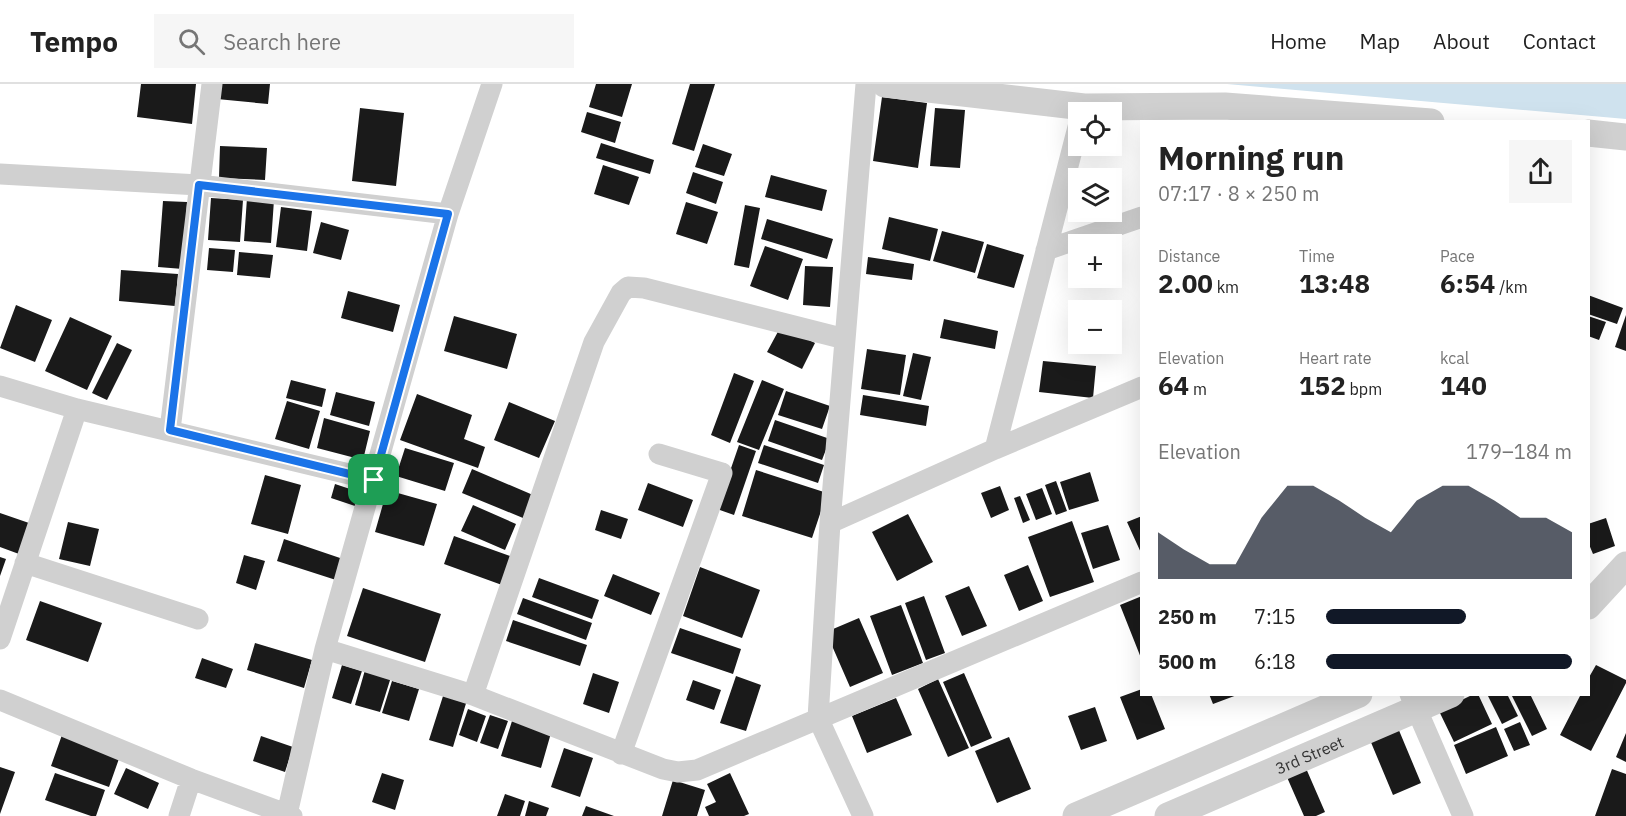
<!DOCTYPE html>
<html lang="en">
<head>
<meta charset="utf-8">
<style>
	body { margin:0; font-family:"IBM Plex Sans",sans-serif; background:#f6f6f6; color:#222; height:100vh; display:flex; flex-direction:column; font-size:22px; white-space:nowrap }
	* { box-sizing:border-box; margin:0 }
	p { font-size:20px; color:#767676 }
	.icon { flex:none; width:33px; height:33px; fill:none; stroke:currentColor; stroke-width:2; stroke-linecap:round; stroke-linejoin:round }
	.map { position:relative; flex:1; overflow:hidden }
	.details { position:absolute; left:1140px; top:36px; width:450px; height:576px; display:flex; flex-direction:column; background:#fff; border-radius:0px; box-shadow:0 6px 24px #0002 }
	.details>* { flex:none }
	.controls { position:absolute; left:1068px; top:18px; display:grid; gap:12px }
	.controls a { display:grid; place-items:center; width:54px; height:54px; border-radius:0px; background:#fff; box-shadow:0 6px 24px #0002; font-size:30px }
	.pin { position:absolute; display:grid; place-items:center; width:51px; height:51px; color:#fff; margin:-26px; border-radius:12px; box-shadow:0 3px 9px #0006 }
	.round { display:grid; place-items:center; flex:none; width:63px; height:63px; border-radius:0px; background:#f6f6f6 }
	.overview { display:flex; align-items:center; justify-content:space-between; height:102px; padding:0 18px }
	h1 { font-size:33px; font-weight:700; line-height:45px }
	.stats { display:grid; grid-template-columns:repeat(3,1fr); gap:9px; height:102px; padding:6px 18px }
	.stats div { display:grid; align-content:center }
	.stats b { font-size:26px; font-weight:700 }
	.stats small { font-size:16px; font-weight:400 }
	.stats p { font-size:16px }
	.chart { height:168px; padding:12px 18px }
	.chart p { display:flex; justify-content:space-between }
	.chart svg { width:100%; height:108px; margin-top:6px; fill:#111827; opacity:.7 }
	ul { padding:0 18px; list-style:none; font-size:20px }
	li { display:grid; grid-template-columns:96px 72px 1fr; align-items:center; height:45px }
	li i { height:15px; border-radius:8px; background:#111827 }
	header { display:flex; align-items:center; gap:36px; box-sizing:border-box; height:84px; padding:0 30px; background:#fff; border-bottom:2px solid #e0e0e0 }
	header strong { font-size:28px }
	nav { display:flex; gap:33px; margin-inline-start:auto; font-size:21px }
	.search { width:420px; height:54px; background:#f6f6f6; display:flex; align-items:center; gap:15px; box-sizing:border-box; padding:0 21px; border-radius:0px; color:#767676; font-size:22px }
	.map>svg:first-child { display:block }
	.water { fill:#cfe2ee }
	.building { fill:#1a1a1a }
	.lines { fill:none; stroke-linecap:round; stroke-linejoin:round }
	.minor { stroke:#d0d0d0; stroke-width:21 }
	.tertiary { stroke:#d0d0d0; stroke-width:27 }
	.route-casing { stroke:#fff; stroke-width:12 }
	.route { stroke:#1a73e8; stroke-width:8 }
	.labels { text-anchor:middle; stroke-width:6; stroke-linejoin:round; paint-order:stroke }
	.street-label { font-size:16px; fill:#333; stroke:#fff }
</style>
</head>
<body>
<header>
<strong>Tempo</strong>
<div class="search"><svg class="icon" aria-label="search" viewBox="0 0 24 24"><circle cx="10" cy="10" r="6"/><path d="M15 15l6 6"/></svg>Search here</div>
<nav><a>Home</a><a>Map</a><a>About</a><a>Contact</a></nav>
</header>
<div class="map">
<svg width="1626" height="732" viewBox="0 0 1626 732">
	<rect width="100%" height="100%" fill="#fff"/>
	<path class="water" d="M1227 0H1626V35Z"/>
	<path class="building" d="M141 0H196L192 40 137 33Z
		M218 0H270L268 20 217 15Z
		M596 0H632L622 33 589 23Z
		M690 0H715L694 67 672 60Z
		M882 13 927 19 918 84 873 77Z
		M360 24 404 29 396 102 352 97Z
		M935 24 965 26 960 84 930 82Z
		M587 28 621 38 615 59 581 48Z
		M601 59 654 76 650 90 596 74Z
		M703 60 732 70 724 92 695 83Z
		M220 62 267 64 265 96 219 94Z
		M603 81 639 93 629 121 594 110Z
		M693 88 723 98 716 120 686 109Z
		M771 91 827 106 822 127 765 113Z
		M211 114 243 116 240 158 208 156Z
		M247 114 274 116 271 159 244 157Z
		M163 117 187 118 183 185 158 183Z
		M686 118 718 128 707 160 676 150Z
		M745 121 760 124 749 184 734 181Z
		M281 123 312 127 307 167 276 163Z
		M889 133 938 145 930 177 882 165Z
		M767 135 833 155 827 175 761 155Z
		M321 138 349 146 341 176 313 169Z
		M942 147 984 158 975 189 933 177Z
		M987 160 1024 171 1014 204 977 194Z
		M765 162 803 175 788 216 750 202Z
		M209 164 235 166 233 188 207 186Z
		M239 168 273 171 270 194 237 191Z
		M868 173 914 180 912 196 866 190Z
		M805 182 833 183 830 223 803 221Z
		M121 186 178 190 175 222 119 217Z
		M348 207 400 221 393 248 341 234Z
		M1588 211 1623 224 1617 240 1588 230Z
		M16 221 52 236 35 278 0 264Z
		M1626 231V267L1615 263Z
		M454 232 517 250 507 285 444 267Z
		M1588 232 1606 238 1599 256 1588 252Z
		M70 233 112 252 87 306 45 287Z
		M944 235 998 247 995 265 940 254Z
		M781 242 815 259 802 285 767 268Z
		M117 259 132 266 107 316 92 309Z
		M867 265 906 271 900 311 861 305Z
		M913 269 931 273 921 316 903 312Z
		M1043 277 1096 282 1093 314 1039 308Z
		M734 289 754 297 730 359 711 351Z
		M291 296 326 305 322 323 286 314Z
		M762 296 784 305 759 366 737 358Z
		M786 307 830 322 822 345 778 331Z
		M336 308 375 318 369 342 330 331Z
		M417 310 472 331 464 355 485 363 478 384 400 356Z
		M863 311 929 322 926 342 860 331Z
		M287 317 320 327 309 365 275 355Z
		M509 318 555 337 539 374 494 356Z
		M324 334 370 347 363 376 317 364Z
		M775 336 830 355 822 376 768 357Z
		M739 361 756 367 734 431 717 425Z
		M764 361 824 381 818 399 758 379Z
		M405 364 454 379 445 407 396 392Z
		M472 385 533 411 523 434 462 409Z
		M756 386 827 409 812 454 742 432Z
		M1090 388 1099 417 1069 426 1060 398Z
		M265 391 301 401 288 450 251 440Z
		M1056 397 1067 427 1056 431 1045 401Z
		M648 399 693 416 683 443 638 426Z
		M335 400 359 408 355 422 331 414Z
		M1000 402 1009 426 991 434 981 409Z
		M1042 404 1052 430 1036 436 1026 410Z
		M387 406 437 420 424 462 375 448Z
		M1020 412 1030 436 1023 439 1014 414Z
		M473 421 516 440 505 466 461 447Z
		M601 426 628 435 621 455 595 446Z
		M0 429 29 439 19 470 0 463Z
		M908 430 933 478 897 497 872 448Z
		M1142 432V471L1127 438Z
		M1606 434 1615 462 1593 470 1588 458V440Z
		M1072 437 1094 498 1050 513 1028 453Z
		M68 438 99 445 90 482 59 475Z
		M1108 441 1120 476 1093 485 1081 449Z
		M454 452 513 473 502 501 444 480Z
		M284 455 343 475 336 496 277 477Z
		M244 471 265 477 256 506 236 499Z
		M0 473 6 475 0 492Z
		M1028 481 1043 517 1019 527 1004 491Z
		M700 483 760 506 742 554 683 532Z
		M613 490 660 509 651 531 604 512Z
		M539 494 599 516 592 535 532 513Z
		M969 502 987 542 962 552 945 512Z
		M363 504 441 530 425 578 347 552Z
		M924 512 945 569 926 576 905 519Z
		M1142 512V574H1141L1120 521Z
		M523 514 592 539 586 556 517 530Z
		M40 517 102 539 88 578 26 556Z
		M901 521 923 579 892 591 870 532Z
		M859 534 883 589 850 603 826 548Z
		M513 536 587 561 580 582 506 557Z
		M680 544 741 565 733 590 671 569Z
		M255 559 312 576 304 604 247 586Z
		M202 574 233 585 226 604 195 594Z
		M342 581 362 587 351 620 332 614Z
		M1596 581 1626 596V599L1591 667 1560 651 1581 610H1588V595Z
		M365 586 391 593 380 628 355 621Z
		M593 589 619 598 609 629 583 620Z
		M964 589 992 654 971 663 943 598Z
		M736 592 761 601 746 647 720 639Z
		M938 595 969 664 948 673 918 605Z
		M693 596 721 606 714 626 686 616Z
		M392 597 419 605 409 637 382 629Z
		M1142 605V610H1151L1165 645 1137 656 1120 613Z
		M444 609 467 616 453 663 429 656Z
		M1209 610H1237V611L1213 620Z
		M1474 610H1478L1492 640 1454 658 1439 627Z
		M1487 610H1507L1518 632 1502 640Z
		M1511 610H1530L1547 645 1532 652Z
		M896 614 912 651 867 669 852 632Z
		M1095 623 1107 657 1081 666 1068 632Z
		M468 625 486 632 477 658 459 651Z
		M490 631 508 637 498 665 480 659Z
		M512 637 551 649 541 684 501 672Z
		M1520 638 1530 661 1514 667 1504 645Z
		M1496 643 1508 672 1466 690 1454 661Z
		M1398 644 1421 699 1393 711 1370 656Z
		M63 648 121 669 109 703 51 682Z
		M1626 649V678L1616 673Z
		M261 652 293 663 285 688 253 677Z
		M1009 653 1031 705 997 719 975 667Z
		M564 664 593 674 580 713 551 703Z
		M1305 682 1325 728 1316 732H1304L1286 691Z
		M0 683 15 688 0 730Z
		M126 684 159 699 148 725 114 710Z
		M1612 685 1626 690V732H1595Z
		M55 689 105 706 96 732H91L45 716Z
		M382 689 404 696 395 726 372 718Z
		M730 689 749 730 744 732H709L705 723 716 718 707 700Z
		M673 696 705 706 697 732H662Z
		M505 710 525 717 520 732H497Z
		M529 717 549 724 546 732H525Z
		M586 722 614 732H582Z"/>
	<g class="lines">
		<path class="minor" d="M0 90 199 101 448 130
			M1046 166 1142 133
			M0 302 77 325 374 396
			M170 346 212 0
			M995 365 1078 43
			M830 439 995 365 1142 303
			M25 479 198 535
			M0 555 77 325
			M325 565 473 611 663 685 678 688 697 686 1142 498
			M1410 610 1463 732
			M473 611 594 258 621 209 628 203 644 204 845 255
			M0 616 191 695 292 732
			M621 670 722 389 659 370
			M287 730 325 565 448 130 492 0
			M179 732 191 695
			M863 732 818 634 830 439 866 0"/>
		<g class="tertiary">
			<path d="M885 0 1084 23 1225 22 1431 38"/>
			<path d="M1588 49 1626 53"/>
			<path d="M1588 522 1626 481"/>
			<path d="M1076 732 1359 610"/>
			<path id="s1" d="M1168 732 1451 610"/>
		</g>
	</g>
	<g class="lines">
		<g class="route-casing">
			<path id="route" d="M199 101 448 130 374 396 170 346Z"/>
		</g>
		<use href="#route" class="route"/>
	</g>
	<g class="labels">
		<g class="street-label">
			<text dy="6" stroke="none"><textPath href="#s1" startOffset="154">3rd Street</textPath></text>
		</g>
	</g>
</svg>
<div class="controls">
<a><svg class="icon" aria-label="locate" viewBox="0 0 24 24"><circle cx="12" cy="12" r="6"/><path d="M12 2v4M12 18v4M2 12h4M18 12h4"/></svg></a>
<a><svg class="icon" aria-label="layers" viewBox="0 0 24 24"><path d="M12 4l9 5-9 5-9-5zM3 14l9 5 9-5"/></svg></a>
<a>+</a>
<a>−</a>
</div>
<div class="pin" style="left:374px;top:396px;background:#1e9e55"><svg class="icon" aria-label="arrive" viewBox="0 0 24 24"><path d="M6 21V4h12l-3 4 3 4H6"/></svg></div>
<section class="details">
<div class="overview"><div><h1>Morning run</h1><p>07:17 · 8 × 250 m</p></div><a class="round"><svg class="icon" aria-label="share" viewBox="0 0 24 24"><path d="M12 15V3M7 8l5-5 5 5M5 13v7h14v-7"/></svg></a></div>
<div class="stats">
<div><p>Distance</p><b>2.00<small> km</small></b></div>
<div><p>Time</p><b>13:48</b></div>
<div><p>Pace</p><b>6:54<small> /km</small></b></div>
</div>
<div class="stats">
<div><p>Elevation</p><b>64<small> m</small></b></div>
<div><p>Heart rate</p><b>152<small> bpm</small></b></div>
<div><p>kcal</p><b>140</b></div>
</div>
<div class="chart"><p><span>Elevation</span>179–184 m</p>
<svg viewBox="0 0 160 44" preserveAspectRatio="none"><path d="M0 44V25L10 32L20 38L30 38L40 19L50 6L60 6L70 12L80 19L90 25L100 12L110 6L120 6L130 12L140 19L150 19L160 25V44z"/></svg>
</div>
<ul>
<li><b>250 m</b>7:15<i style="width:57%"></i></li>
<li><b>500 m</b>6:18<i style="width:100%"></i></li>
</ul>
</section>
</div>
</body>
</html>
